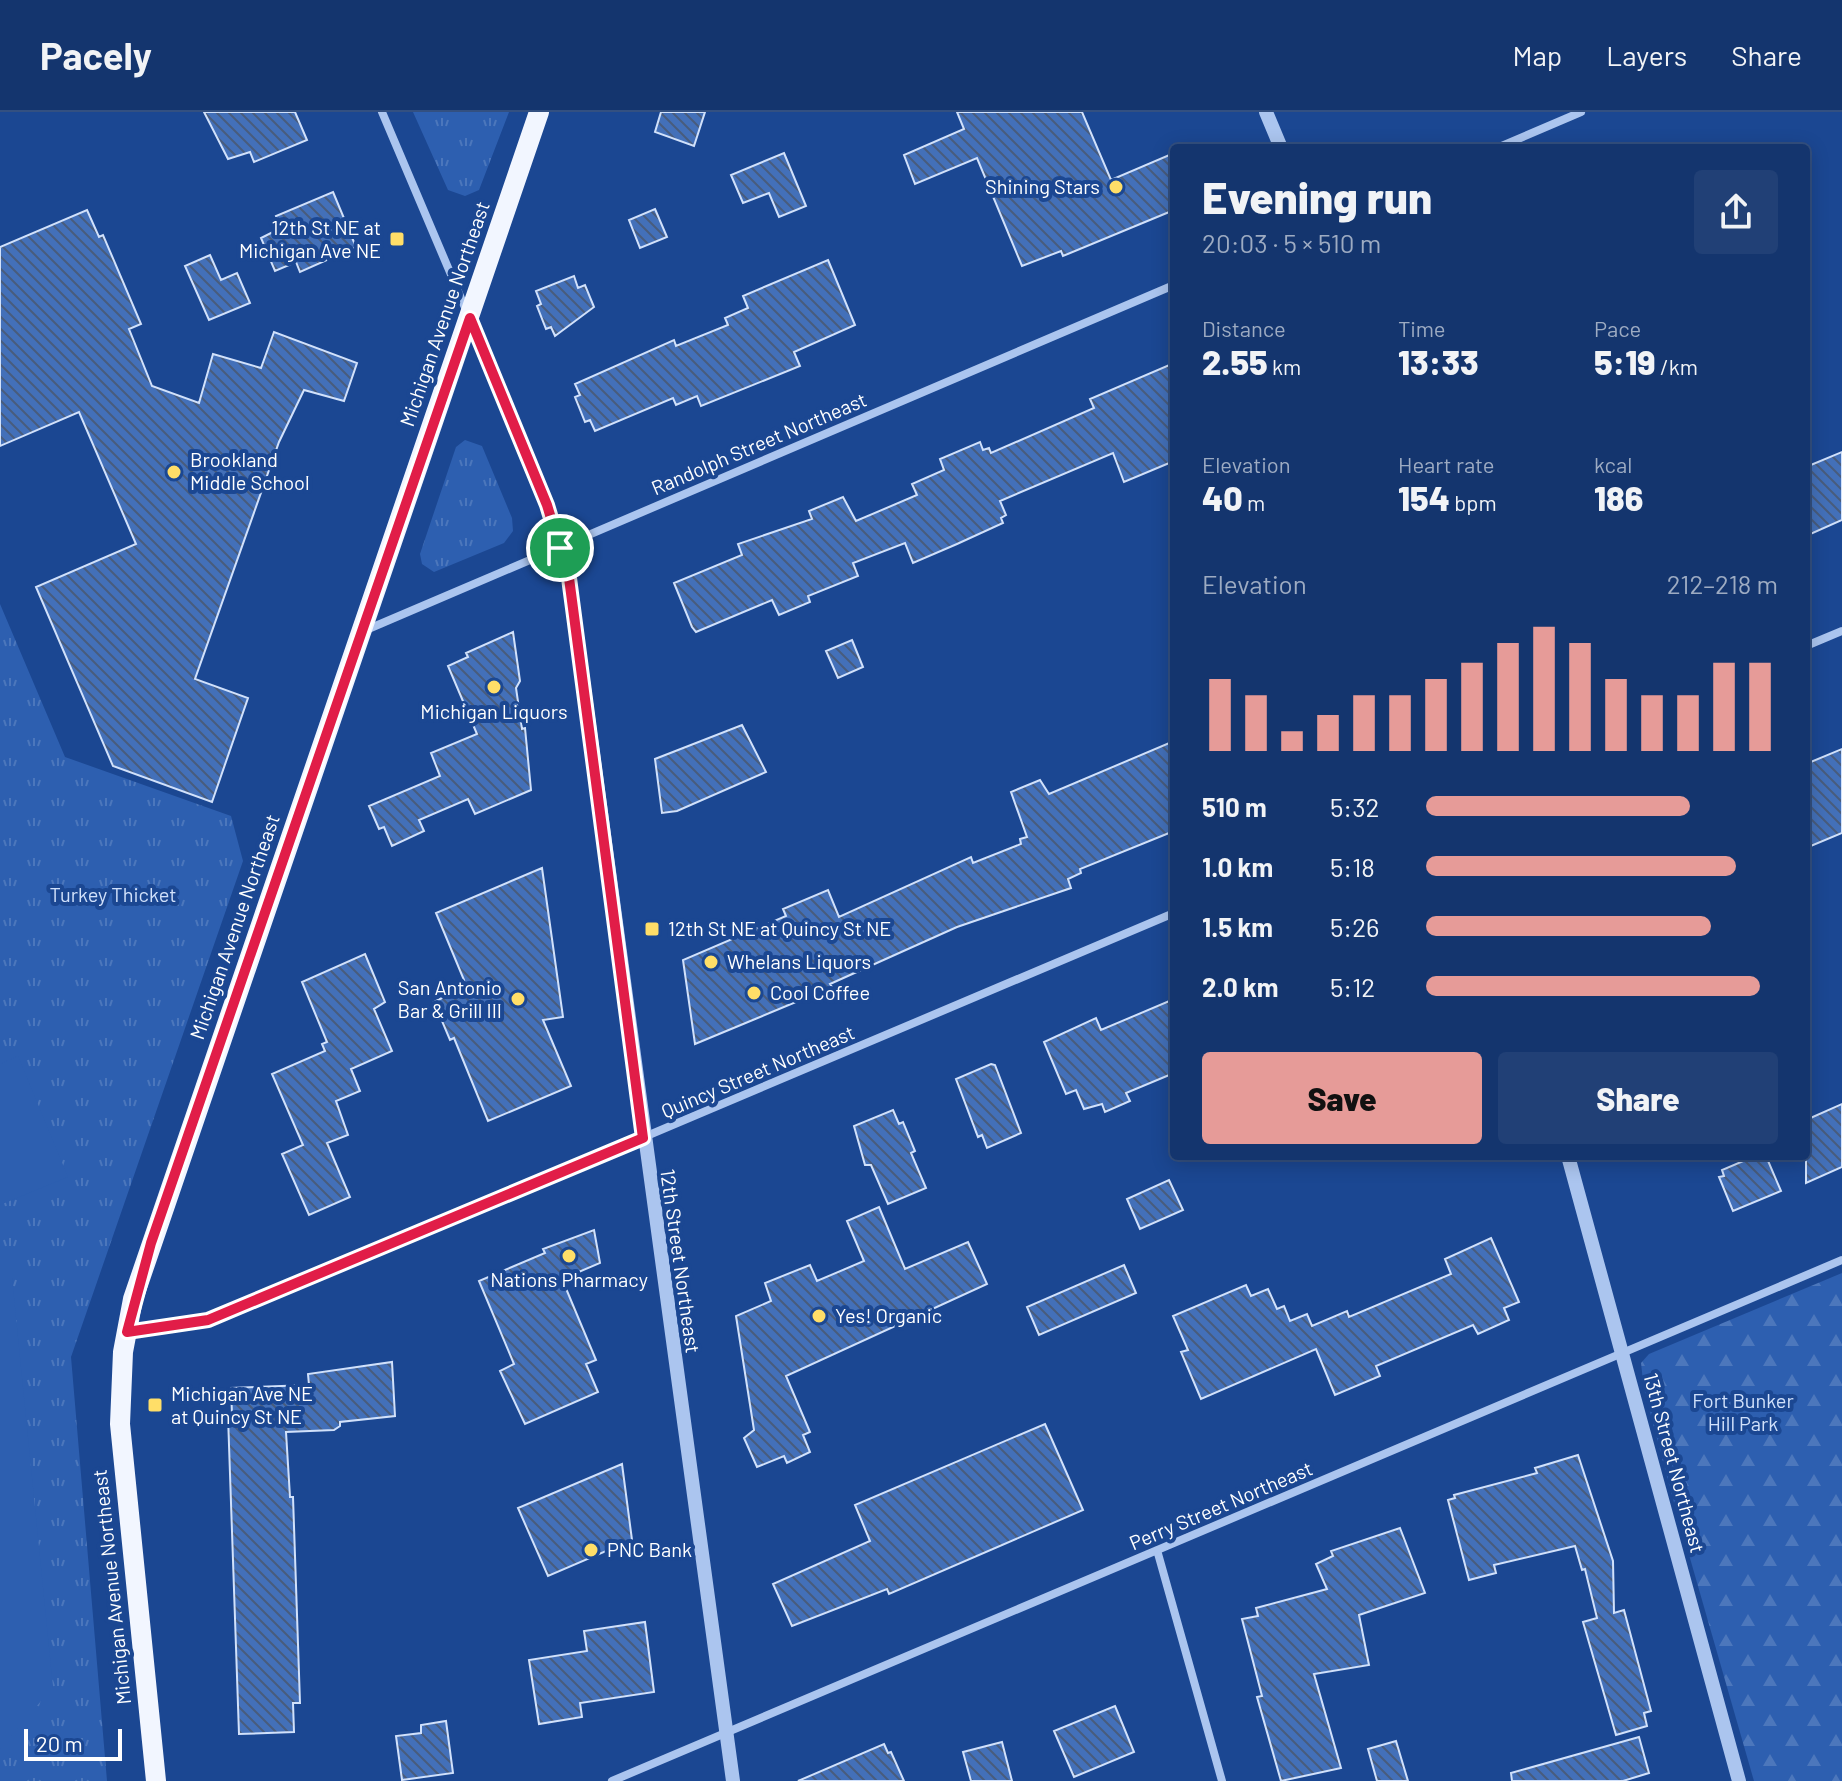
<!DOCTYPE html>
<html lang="en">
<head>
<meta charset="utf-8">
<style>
	body { margin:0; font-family:Barlow,sans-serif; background:#214076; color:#f1f3f6; height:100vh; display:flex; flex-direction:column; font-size:30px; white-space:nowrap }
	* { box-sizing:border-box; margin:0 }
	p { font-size:26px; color:#9dabc2 }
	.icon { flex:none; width:44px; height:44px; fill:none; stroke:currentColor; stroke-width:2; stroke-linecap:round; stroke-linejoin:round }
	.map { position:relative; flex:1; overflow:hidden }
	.sheet { position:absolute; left:1170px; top:32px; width:640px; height:1016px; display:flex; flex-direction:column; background:#14356e; border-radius:8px; box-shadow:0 4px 20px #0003,0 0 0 2px #335081 }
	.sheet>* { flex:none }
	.scale { position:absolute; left:24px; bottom:20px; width:98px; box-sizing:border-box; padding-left:8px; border:4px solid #fff; border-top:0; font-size:22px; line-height:28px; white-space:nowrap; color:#fff; -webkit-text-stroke:6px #1b4792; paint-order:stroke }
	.pin { position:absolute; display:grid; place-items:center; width:68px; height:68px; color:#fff; margin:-34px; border:4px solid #fff; border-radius:50%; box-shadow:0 2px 8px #0007 }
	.round { display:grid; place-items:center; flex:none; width:84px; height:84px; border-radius:8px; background:#214076 }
	.overview { display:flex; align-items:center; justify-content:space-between; height:136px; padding:0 32px }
	h1 { font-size:44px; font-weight:800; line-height:60px }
	.figures { display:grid; grid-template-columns:repeat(3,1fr); gap:12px; height:136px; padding:8px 32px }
	.figures div { display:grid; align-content:center }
	.figures b { font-size:34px; font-weight:800 }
	.figures small { font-size:22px; font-weight:400 }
	.figures p { font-size:22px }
	.chart { height:224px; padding:16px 32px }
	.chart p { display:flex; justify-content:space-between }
	.chart svg { width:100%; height:144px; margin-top:8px; stroke:#e69b98; stroke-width:6 }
	.action { display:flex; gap:16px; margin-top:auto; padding:16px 32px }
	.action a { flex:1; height:92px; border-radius:8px; background:#e69b98; color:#111; font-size:32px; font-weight:800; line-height:92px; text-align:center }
	.action a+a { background:#214076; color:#f1f3f6 }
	ul { padding:0 32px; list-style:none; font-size:26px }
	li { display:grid; grid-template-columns:128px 96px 1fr; align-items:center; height:60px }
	li i { height:20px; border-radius:10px; background:#e69b98 }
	header { display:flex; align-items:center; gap:48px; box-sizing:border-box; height:112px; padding:0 40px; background:#14356e; border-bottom:2px solid #335081 }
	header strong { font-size:38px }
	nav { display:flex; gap:44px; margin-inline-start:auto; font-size:28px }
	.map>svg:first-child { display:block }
	.grass { fill:url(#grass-tufts) }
	.forest { fill:url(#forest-firs) }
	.pitch { fill:#2d5fb0 }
	.building { fill:url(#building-back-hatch); stroke:#d1e1fb; stroke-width:2 }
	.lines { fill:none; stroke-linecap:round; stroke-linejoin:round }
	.minor { stroke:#abc5ef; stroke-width:8 }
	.tertiary { stroke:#abc5ef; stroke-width:14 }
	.primary { stroke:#f2f6ff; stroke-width:20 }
	.route-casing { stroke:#fff; stroke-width:16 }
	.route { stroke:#e11d48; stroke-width:10 }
	.poi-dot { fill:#ffde68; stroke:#1b4792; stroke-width:3 }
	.labels { text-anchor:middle; stroke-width:8; stroke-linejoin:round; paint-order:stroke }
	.poi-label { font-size:20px; fill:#fff; stroke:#1b4792; text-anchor:start }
	.street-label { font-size:20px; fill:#fff; stroke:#1b4792 }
	.park-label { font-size:20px; fill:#d1e1fb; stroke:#1b4792 }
</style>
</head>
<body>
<header>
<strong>Pacely</strong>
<nav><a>Map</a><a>Layers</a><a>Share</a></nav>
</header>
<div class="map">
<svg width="1842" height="1669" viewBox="0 0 1842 1669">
	<defs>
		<pattern id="grass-tufts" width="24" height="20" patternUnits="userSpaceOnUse" patternTransform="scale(2)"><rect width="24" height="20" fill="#2d5fb0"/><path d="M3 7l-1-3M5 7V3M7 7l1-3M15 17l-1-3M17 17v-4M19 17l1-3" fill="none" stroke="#4c77bc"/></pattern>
		<pattern id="forest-firs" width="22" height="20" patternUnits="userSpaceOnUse" patternTransform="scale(2)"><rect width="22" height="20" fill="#2d5fb0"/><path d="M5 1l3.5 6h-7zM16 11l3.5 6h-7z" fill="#4c77bc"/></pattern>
		<pattern id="building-back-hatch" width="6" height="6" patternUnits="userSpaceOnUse" patternTransform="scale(2)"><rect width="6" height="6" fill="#4370b9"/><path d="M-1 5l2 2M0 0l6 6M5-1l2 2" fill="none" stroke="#485c7d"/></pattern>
	</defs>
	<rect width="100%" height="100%" fill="#1b4792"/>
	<path class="grass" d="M413 0H509L479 78 465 84 448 78Z
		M465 328 482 334 512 406 513 419 504 431 434 460 422 452 420 442 456 335Z
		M0 492 65 645 231 704 243 749 71 1245 107 1669H0Z"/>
	<path class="forest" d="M1842 1161V1669H1754L1671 1380 1644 1277 1641 1251 1649 1242Z"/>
	<path class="pitch" d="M18 944 68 1065 0 1093V952Z
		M0 1166H12L53 1575 0 1637Z"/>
	<path class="building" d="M204 0H295L307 28 254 50 250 40 228 47Z
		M661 0H705L694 34 655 20Z
		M957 0H1082L1111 68 1174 41V98L1063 144 1061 139 1022 154 977 46 915 72 904 43 964 17Z
		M784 41 806 94 779 105 769 81 743 91 731 63Z
		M333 80 356 135 300 160 296 150 275 159 261 126 281 116 276 104Z
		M655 97 667 125 640 136 629 108Z
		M87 98 99 125 103 123 141 212 129 217 152 274 199 291 213 242 261 256 274 220 357 251 344 289 304 278 279 330 195 567 248 586 212 690 113 654 36 475 136 432 79 300 0 334V135Z
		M210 143 221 168 237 161 250 191 209 208 185 154Z
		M828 148 855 213 794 240 800 254 701 294 697 284 676 293 673 286 595 319 590 308 585 310 575 285 580 283 575 272 674 228 676 234 728 213 725 206 748 196 743 184Z
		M574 164 578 176 585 173 594 195 555 224 551 215 546 217 537 194 541 192 536 179Z
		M1174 251V349L1124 370 1113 341 1000 389 1006 403 1001 406 1003 411 957 432 913 451 905 431 853 451 858 464 808 484 810 490 779 503 772 488 696 520 692 515 674 471 742 443 738 432 812 407 809 399 843 385 856 409 917 383 912 372 944 358 940 347 980 330 983 338 989 336 991 341 1094 296 1090 287Z
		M1842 340V408L1806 424V355Z
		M513 520 520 569 516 576 522 617 525 616 531 678 475 702 468 687 419 708 424 719 392 734 384 715 379 717 369 694 440 664 431 641 477 622 448 554 468 545 466 541Z
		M852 528 863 555 838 566 826 539Z
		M742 613 766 660 677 699 662 701 655 647Z
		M1174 629V719L1080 757 1081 761 1068 767 1071 776 957 815 830 872 832 875 695 932 683 848 786 804 783 797 828 778 839 805 971 745 973 751 1021 732 1020 727 1027 725 1011 680 1040 668 1049 682Z
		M1842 637V721L1806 736V652Z
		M542 756 563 905 543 908 571 974 488 1009 454 926 450 928 434 890 442 886 446 876 464 868 436 801Z
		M365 842 385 890 374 897 392 939 351 957 360 979 336 989 348 1023 327 1031 350 1085 309 1103 282 1042 303 1033 272 962 325 939 322 932 327 930 302 870Z
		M1174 887V961L1126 981 1130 989 1105 1000 1102 992 1084 997 1076 978 1066 982 1044 930 1096 906 1101 918Z
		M991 952 995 953 1021 1021 987 1036 982 1023 978 1025 956 967Z
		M1842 992V1055L1806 1071V1008Z
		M893 998 899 1012 903 1010 915 1039 911 1041 926 1076 888 1092 871 1053H865L854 1014Z
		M1755 1044H1766L1781 1079 1733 1099 1719 1065 1724 1064 1722 1058Z
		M1169 1068 1183 1098 1140 1117 1127 1087Z
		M879 1095 905 1157 968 1130 987 1172 786 1264 810 1320 803 1323 810 1340 787 1351 784 1344 757 1355 744 1326 754 1318 736 1204 771 1189 765 1171 810 1153 817 1169 864 1149 847 1109Z
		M594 1118 600 1151 562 1167 596 1248 586 1252 598 1280 525 1312 500 1259 514 1252 479 1169 545 1141 543 1137Z
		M1491 1126 1519 1190 1504 1196 1509 1208 1478 1222 1473 1213 1376 1254 1380 1264 1335 1283 1316 1237 1201 1287 1181 1240 1188 1238 1173 1204 1246 1173 1251 1184 1268 1177 1277 1197 1284 1194 1290 1209 1307 1202 1312 1214 1347 1199 1349 1205 1451 1162 1445 1147Z
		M1124 1153 1136 1181 1039 1223 1027 1195Z
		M392 1250 395 1304 340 1310V1314L334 1318 286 1320 290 1385H293L300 1591H293L294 1620 239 1622 228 1304 232 1303 231 1276 309 1273 308 1262Z
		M1045 1312 1083 1398 889 1482 887 1477 792 1514 773 1472 870 1429 855 1393Z
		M1578 1343 1613 1449 1614 1501 1624 1498 1651 1599 1644 1601 1647 1614 1616 1623 1583 1510 1597 1506 1585 1457 1582 1458 1575 1434 1494 1453 1496 1461 1469 1468 1448 1388 1455 1386 1454 1383 1537 1361 1535 1356Z
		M622 1352 632 1428 548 1464 518 1396Z
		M1400 1416 1425 1481 1359 1503 1369 1553 1314 1562 1341 1656 1281 1669 1257 1585 1262 1584 1242 1507 1258 1504 1256 1496 1327 1477 1316 1452 1333 1444 1331 1439Z
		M645 1510 654 1580 580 1591 582 1605 539 1612 529 1548 587 1539 584 1519Z
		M1115 1594 1134 1640 1074 1665 1054 1619Z
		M446 1609 453 1661 402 1668 396 1624 421 1621V1613Z
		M1639 1625 1649 1661 1623 1669H1512L1511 1661Z
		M1396 1629 1408 1669H1377L1368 1637Z
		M1002 1630 1012 1669H971L963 1640Z
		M884 1632 888 1641 891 1640 904 1669H798Z"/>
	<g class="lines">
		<path class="minor" d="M382 0 466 198
			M1497 36 1581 0
			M366 518 1174 173
			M1806 534 1842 519
			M128 1220 208 1208 254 1190 1174 801
			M1157 1438 1222 1669
			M612 1669 1842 1148"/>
		<path class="tertiary" d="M1266 0 1281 36
			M470 206 547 393 569 466 733 1669
			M1568 1044 1739 1669"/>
		<path class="primary" d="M156 1669 120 1312 123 1240 133 1187 539 0"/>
	</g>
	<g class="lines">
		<g class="route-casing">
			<path id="route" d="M470 206 547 393 569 466 643 1026 208 1208 127 1220 151 1131Z"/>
		</g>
		<use href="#route" class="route"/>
	</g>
	<g class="poi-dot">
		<circle cx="1116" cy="75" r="8"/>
		<rect x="389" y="119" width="16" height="16" rx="4"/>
		<circle cx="174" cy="360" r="8"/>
		<circle cx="494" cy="575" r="8"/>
		<rect x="644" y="809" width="16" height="16" rx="4"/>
		<circle cx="711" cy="850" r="8"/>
		<circle cx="754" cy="881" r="8"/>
		<circle cx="518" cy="887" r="8"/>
		<circle cx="569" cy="1144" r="8"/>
		<circle cx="819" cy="1204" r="8"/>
		<rect x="147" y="1285" width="16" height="16" rx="4"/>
		<circle cx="591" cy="1438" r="8"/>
	</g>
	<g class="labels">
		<g class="poi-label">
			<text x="1100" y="82" text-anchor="end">Shining Stars</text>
			<text x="381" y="123" text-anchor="end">12th St NE at<tspan x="381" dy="23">Michigan Ave NE</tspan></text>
			<text x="190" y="355">Brookland<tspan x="190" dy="23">Middle School</tspan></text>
			<text x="494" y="607" text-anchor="middle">Michigan Liquors</text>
			<text x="668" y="824">12th St NE at Quincy St NE</text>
			<text x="727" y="857">Whelans Liquors</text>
			<text x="502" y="883" text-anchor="end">San Antonio<tspan x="502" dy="23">Bar &amp; Grill III</tspan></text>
			<text x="770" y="888">Cool Coffee</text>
			<text x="569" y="1175" text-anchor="middle">Nations Pharmacy</text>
			<text x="835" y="1211">Yes! Organic</text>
			<text x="171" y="1289">Michigan Ave NE<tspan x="171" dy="23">at Quincy St NE</tspan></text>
			<text x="607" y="1445">PNC Bank</text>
		</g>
		<g class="street-label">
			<text transform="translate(445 202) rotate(-71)" y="7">Michigan Avenue Northeast</text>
			<text transform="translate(759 332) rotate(-23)" y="7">Randolph Street Northeast</text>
			<text transform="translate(235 815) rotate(-71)" y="7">Michigan Avenue Northeast</text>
			<text transform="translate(758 960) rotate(-23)" y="7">Quincy Street Northeast</text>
			<text transform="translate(680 1149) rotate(82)" y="7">12th Street Northeast</text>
			<text transform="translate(1674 1351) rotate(75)" y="7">13th Street Northeast</text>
			<text transform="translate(1221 1394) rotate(-23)" y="7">Perry Street Northeast</text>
			<text transform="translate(112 1475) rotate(-96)" y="7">Michigan Avenue Northeast</text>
		</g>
		<g class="park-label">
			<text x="113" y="790">Turkey Thicket</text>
			<text x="1743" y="1296">Fort Bunker<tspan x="1743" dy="23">Hill Park</tspan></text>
		</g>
	</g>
</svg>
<div class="scale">20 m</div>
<div class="pin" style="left:560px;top:436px;background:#1e9e55"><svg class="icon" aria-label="arrive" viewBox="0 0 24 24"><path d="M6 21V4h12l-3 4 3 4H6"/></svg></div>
<section class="sheet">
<div class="overview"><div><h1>Evening run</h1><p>20:03 · 5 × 510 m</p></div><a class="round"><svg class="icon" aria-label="share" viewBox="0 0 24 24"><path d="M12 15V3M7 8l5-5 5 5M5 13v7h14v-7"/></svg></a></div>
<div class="figures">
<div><p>Distance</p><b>2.55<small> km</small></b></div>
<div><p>Time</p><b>13:33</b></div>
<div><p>Pace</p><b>5:19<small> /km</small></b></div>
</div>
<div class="figures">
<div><p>Elevation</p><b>40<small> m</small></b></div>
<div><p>Heart rate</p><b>154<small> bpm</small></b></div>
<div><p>kcal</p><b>186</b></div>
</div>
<div class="chart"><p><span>Elevation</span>212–218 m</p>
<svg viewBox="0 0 160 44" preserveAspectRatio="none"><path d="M5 44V22M15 44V27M25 44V38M35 44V33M45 44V27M55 44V27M65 44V22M75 44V17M85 44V11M95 44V6M105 44V11M115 44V22M125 44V27M135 44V27M145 44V17M155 44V17"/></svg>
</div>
<ul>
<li><b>510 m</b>5:32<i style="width:75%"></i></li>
<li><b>1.0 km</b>5:18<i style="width:88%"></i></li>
<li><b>1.5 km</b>5:26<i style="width:81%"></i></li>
<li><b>2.0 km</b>5:12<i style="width:95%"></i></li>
</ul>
<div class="action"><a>Save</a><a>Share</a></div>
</section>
</div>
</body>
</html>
